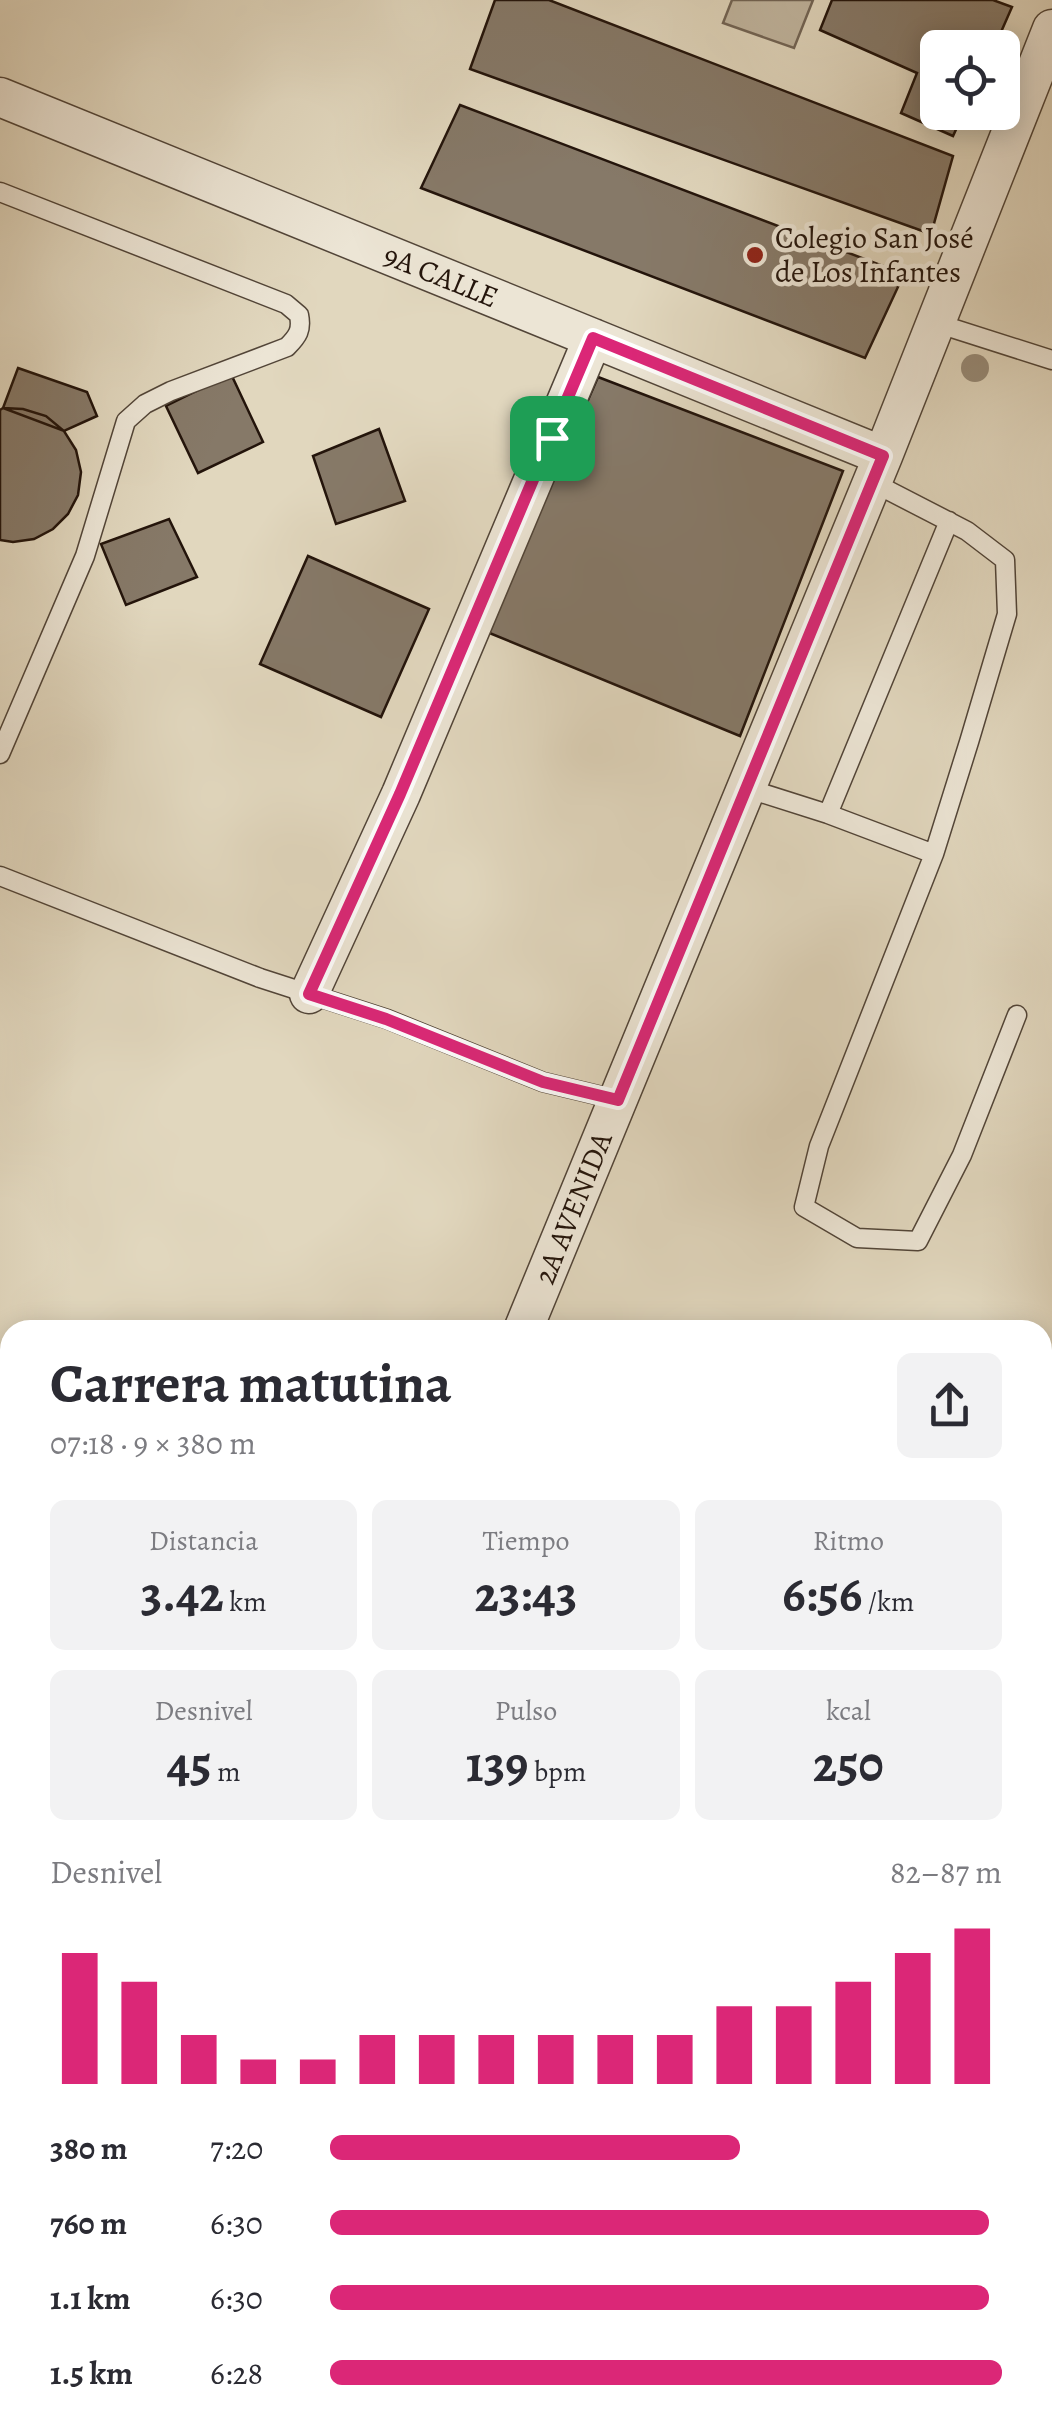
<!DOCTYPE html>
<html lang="es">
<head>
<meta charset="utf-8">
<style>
	body { margin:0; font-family:Alegreya,serif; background:#f2f2f3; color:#2b2b33; height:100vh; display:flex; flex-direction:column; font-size:38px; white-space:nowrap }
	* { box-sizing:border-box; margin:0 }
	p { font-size:32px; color:#7c7c81 }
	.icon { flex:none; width:55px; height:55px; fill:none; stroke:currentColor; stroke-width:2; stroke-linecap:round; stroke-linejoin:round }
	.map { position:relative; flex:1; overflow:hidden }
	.panel { position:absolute; left:0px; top:1320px; width:1052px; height:1112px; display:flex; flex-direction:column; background:#fff; border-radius:30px 30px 0 0; box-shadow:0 5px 25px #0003 }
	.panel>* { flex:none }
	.controls { position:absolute; left:920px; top:30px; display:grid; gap:20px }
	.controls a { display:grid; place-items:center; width:100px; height:100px; border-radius:15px; background:#fff; box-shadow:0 5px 25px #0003; font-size:50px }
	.pin { position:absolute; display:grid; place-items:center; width:85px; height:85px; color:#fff; margin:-42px; border-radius:20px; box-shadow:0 5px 15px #0006 }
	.round { display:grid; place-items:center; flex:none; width:105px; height:105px; border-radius:15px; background:#f2f2f3 }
	.headline { display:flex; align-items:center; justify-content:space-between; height:170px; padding:0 50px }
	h1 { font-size:55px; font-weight:700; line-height:75px }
	.figures { display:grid; grid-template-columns:repeat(3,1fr); gap:15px; height:170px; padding:10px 50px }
	.figures div { display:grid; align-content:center; border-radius:15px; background:#f2f2f3; text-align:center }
	.figures b { font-size:50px; font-weight:700 }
	.figures small { font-size:28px; font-weight:400 }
	.figures p { font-size:28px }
	.chart { height:280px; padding:20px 50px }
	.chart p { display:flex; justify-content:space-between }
	.chart svg { width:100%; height:180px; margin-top:10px; stroke:#db2777; stroke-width:6 }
	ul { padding:0 50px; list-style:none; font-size:32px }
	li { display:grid; grid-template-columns:160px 120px 1fr; align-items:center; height:75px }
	li i { height:25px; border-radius:12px; background:#db2777 }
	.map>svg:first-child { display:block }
	.green { fill:#c1b6a0; stroke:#726556; stroke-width:2.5 }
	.building { fill:#867968; stroke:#23140b; stroke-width:2.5 }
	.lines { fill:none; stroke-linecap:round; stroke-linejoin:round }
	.service-casing { stroke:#524538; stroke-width:21 }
	.minor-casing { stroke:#524538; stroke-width:41 }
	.tertiary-casing { stroke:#524538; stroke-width:49 }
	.service { stroke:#ece5d5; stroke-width:18 }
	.minor { stroke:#ece5d5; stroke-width:38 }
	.tertiary { stroke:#ece5d5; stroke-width:45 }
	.tree { fill:#978b78 }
	.route-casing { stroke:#fff; stroke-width:20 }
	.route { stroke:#db2777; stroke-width:12 }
	.poi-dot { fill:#8f2418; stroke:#ece5d5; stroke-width:4 }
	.labels { text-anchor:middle; stroke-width:9; stroke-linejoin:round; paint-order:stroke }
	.poi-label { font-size:30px; fill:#23140b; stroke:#ece5d5; text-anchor:start }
	.street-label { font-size:30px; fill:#23140b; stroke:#ece5d5 }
</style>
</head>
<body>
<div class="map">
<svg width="1052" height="2431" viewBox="0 0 1052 2431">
	<rect width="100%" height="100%" fill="#e1d7be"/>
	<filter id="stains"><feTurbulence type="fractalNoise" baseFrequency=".002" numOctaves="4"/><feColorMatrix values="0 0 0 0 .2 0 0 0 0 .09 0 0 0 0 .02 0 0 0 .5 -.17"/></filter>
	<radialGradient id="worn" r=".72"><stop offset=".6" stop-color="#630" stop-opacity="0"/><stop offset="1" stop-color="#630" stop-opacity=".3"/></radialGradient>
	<path class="green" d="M732 0H813L794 48 723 23Z
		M180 2423V2422L270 2423 265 2431H175Z"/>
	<path class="building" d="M495 0H549L953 156 931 234 470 69Z
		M832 0H993L1012 7 994 48H938V112H964L953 136 901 113 917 73 820 30Z
		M460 105 904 274 865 358 421 188Z
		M18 368 87 392 97 416 64 431 3 408Z
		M231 374 263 442 198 473 166 406Z
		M598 377 843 471 740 736 487 632Z
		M3 408 23 409 46 416 64 431 76 450 81 472 78 495 68 514 53 529 34 539 13 542 0 540V410Z
		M379 429 405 501 336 524 313 456Z
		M169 519 197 577 126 605 101 544Z
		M308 556 429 609 381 717 260 664Z"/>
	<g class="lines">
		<g class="service-casing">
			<path id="service" d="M0 192 286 304 299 315C302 330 298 336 287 347L171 391 145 404 126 421 85 556 0 754
				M936 323 1052 360
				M872 482 967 531 1005 560 1007 614 969 742 934 854 819 1146 804 1207 857 1238 918 1241 962 1155 1017 1015
				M746 788 828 814 934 854
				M828 814 949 521
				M0 876 260 978 387 1019 543 1082 618 1100
				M0 1999 10 2005
				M0 2244 10 2220"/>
		</g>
		<g class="minor-casing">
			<path id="minor" d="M0 97 883 456
				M309 994 401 794 593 338
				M523 1330 883 456 1052 29
				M1042 1677 1052 1678
				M1042 1873 1052 1874
				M1042 2153 1052 2131
				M1042 2346 1052 2350
				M827 2431 830 2422"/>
		</g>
		<g class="tertiary-casing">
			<path id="tertiary" d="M1042 1434 1052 1420
				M301 2431 307 2422"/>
		</g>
		<use href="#service" class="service"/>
		<use href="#minor" class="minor"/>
		<use href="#tertiary" class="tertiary"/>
	</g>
	<circle class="tree" cx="975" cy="368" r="14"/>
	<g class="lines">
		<g class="route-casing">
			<path id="route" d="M593 338 883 456 618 1100 543 1082 386 1019 309 994 400 794Z"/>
		</g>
		<use href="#route" class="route"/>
	</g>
	<circle class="poi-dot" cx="755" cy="255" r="10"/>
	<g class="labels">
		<g class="poi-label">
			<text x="775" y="248">Colegio San José<tspan x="775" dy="34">de Los Infantes</tspan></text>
		</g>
		<g class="street-label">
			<text transform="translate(441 276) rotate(22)" y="10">9A CALLE</text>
			<text transform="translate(573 1208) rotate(-68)" y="10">2A AVENIDA</text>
		</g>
	</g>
	<rect width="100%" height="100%" filter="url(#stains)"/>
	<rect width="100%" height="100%" fill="url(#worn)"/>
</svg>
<div class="controls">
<a><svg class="icon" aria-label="locate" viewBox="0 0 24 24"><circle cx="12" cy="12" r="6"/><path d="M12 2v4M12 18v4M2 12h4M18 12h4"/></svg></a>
</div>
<div class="pin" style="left:552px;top:438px;background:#1e9e55"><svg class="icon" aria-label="arrive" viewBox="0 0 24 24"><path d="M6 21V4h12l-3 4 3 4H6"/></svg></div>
<section class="panel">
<div class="headline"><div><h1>Carrera matutina</h1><p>07:18 · 9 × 380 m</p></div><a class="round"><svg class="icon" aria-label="share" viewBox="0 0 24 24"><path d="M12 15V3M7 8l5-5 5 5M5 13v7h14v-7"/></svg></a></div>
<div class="figures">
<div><p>Distancia</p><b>3.42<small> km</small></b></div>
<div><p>Tiempo</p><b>23:43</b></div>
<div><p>Ritmo</p><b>6:56<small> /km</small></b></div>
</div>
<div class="figures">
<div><p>Desnivel</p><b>45<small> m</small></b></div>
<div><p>Pulso</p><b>139<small> bpm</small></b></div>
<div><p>kcal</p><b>250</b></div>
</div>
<div class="chart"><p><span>Desnivel</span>82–87 m</p>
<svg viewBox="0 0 160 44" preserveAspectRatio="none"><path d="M5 44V12M15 44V19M25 44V32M35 44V38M45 44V38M55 44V32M65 44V32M75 44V32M85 44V32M95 44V32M105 44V32M115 44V25M125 44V25M135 44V19M145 44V12M155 44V6"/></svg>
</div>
<ul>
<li><b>380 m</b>7:20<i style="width:61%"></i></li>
<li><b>760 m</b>6:30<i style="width:98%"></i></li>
<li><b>1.1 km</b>6:30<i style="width:98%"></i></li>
<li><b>1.5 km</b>6:28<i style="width:100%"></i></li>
</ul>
</section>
</div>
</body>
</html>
